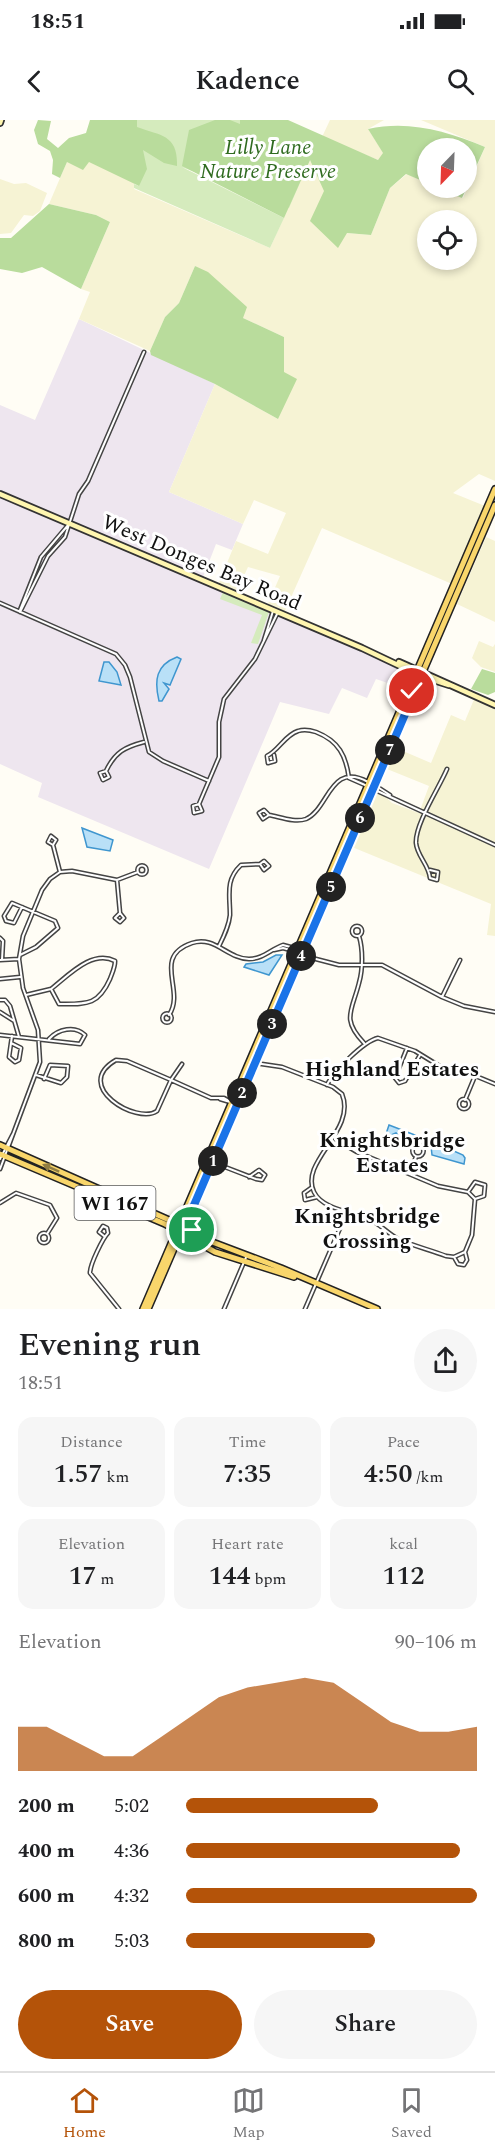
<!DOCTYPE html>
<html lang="en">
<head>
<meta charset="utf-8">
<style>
	body { margin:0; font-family:Spectral,serif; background:#f6f6f6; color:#202124; height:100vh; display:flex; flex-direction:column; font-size:22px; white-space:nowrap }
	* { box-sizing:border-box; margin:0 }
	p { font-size:20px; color:#757577 }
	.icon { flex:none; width:33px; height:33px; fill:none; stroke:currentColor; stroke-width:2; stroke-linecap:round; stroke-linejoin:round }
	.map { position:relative; height:1189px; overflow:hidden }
	.side { display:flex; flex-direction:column; background:#fff; flex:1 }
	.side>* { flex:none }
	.needle { width:39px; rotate:203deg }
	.buttons { position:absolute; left:417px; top:18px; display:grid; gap:12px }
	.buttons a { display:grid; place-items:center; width:60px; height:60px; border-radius:50%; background:#fff; box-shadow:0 3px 9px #0003; font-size:30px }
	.pin { position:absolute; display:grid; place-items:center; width:51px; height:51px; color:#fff; margin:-26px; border:3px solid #fff; border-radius:50%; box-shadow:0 2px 6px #0007 }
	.km { position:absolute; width:30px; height:30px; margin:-15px; border-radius:50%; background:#222; color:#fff; font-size:16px; line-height:30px; text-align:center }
	.round { display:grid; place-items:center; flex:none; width:63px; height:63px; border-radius:32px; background:#f6f6f6 }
	.summary { display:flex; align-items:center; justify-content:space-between; height:102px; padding:0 18px }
	h1 { font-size:33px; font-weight:600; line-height:45px }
	.metrics { display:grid; grid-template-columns:repeat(3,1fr); gap:9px; height:102px; padding:6px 18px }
	.metrics div { display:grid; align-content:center; border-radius:15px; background:#f6f6f6; text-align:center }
	.metrics b { font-size:26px; font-weight:600 }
	.metrics small { font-size:16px; font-weight:400 }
	.metrics p { font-size:16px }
	.chart { height:168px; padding:12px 18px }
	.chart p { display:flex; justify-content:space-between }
	.chart svg { width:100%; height:108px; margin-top:6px; fill:#b45309; opacity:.7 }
	.button { display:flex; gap:12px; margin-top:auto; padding:12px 18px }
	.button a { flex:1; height:69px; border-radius:36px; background:#b45309; color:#fff; font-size:24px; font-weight:600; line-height:69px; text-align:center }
	.button a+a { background:#f6f6f6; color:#202124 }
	ul { padding:0 18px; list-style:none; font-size:20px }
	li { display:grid; grid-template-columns:96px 72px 1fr; align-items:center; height:45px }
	li i { height:15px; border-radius:8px; background:#b45309 }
	.status { display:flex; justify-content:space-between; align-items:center; height:42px; padding:0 30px; background:#fff; direction:ltr }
	.status svg { height:16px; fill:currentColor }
	header { display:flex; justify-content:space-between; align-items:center; height:78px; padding:0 18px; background:#fff; font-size:27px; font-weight:600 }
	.dock { display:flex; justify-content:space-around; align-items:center; height:84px; border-top:2px solid #e0e0e0; background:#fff; font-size:16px; color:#757577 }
	.dock a { display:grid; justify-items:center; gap:3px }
	.dock .current { color:#b45309 }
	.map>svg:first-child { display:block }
	.industrial { fill:#eee6ef }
	.farmland { fill:#f6f3d4; fill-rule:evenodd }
	.green { fill:#d5ebbd }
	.forest { fill:#b9dc9c }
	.water { fill:#b9e0f7; stroke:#3f96cf; stroke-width:1.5 }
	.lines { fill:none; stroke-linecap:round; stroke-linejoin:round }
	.street-casing { stroke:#444; stroke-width:5 }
	.secondary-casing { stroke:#333; stroke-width:8 }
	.primary-casing { stroke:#222; stroke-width:8 }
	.street { stroke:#fff; stroke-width:2 }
	.secondary { stroke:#fff6b0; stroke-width:4.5 }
	.primary { stroke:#f9d66b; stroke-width:5 }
	.oneway { fill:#917d42 }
	.route-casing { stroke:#fff; stroke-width:12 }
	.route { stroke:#1a73e8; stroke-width:8 }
	.labels { text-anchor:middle; stroke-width:6; stroke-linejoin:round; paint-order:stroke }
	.shield { fill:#fff; stroke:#585858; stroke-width:1.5 }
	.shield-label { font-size:20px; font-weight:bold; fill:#111 }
	.park-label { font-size:21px; font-style:italic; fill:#2f6b1f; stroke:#fff }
	.street-label { font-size:21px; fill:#111; stroke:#fff }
	.neighbourhood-label { font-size:22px; font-weight:bold; fill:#111; stroke:#fff }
</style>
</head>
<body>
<div class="status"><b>18:51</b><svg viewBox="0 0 49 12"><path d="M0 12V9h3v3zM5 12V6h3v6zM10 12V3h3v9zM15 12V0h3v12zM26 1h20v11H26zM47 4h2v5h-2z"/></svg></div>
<header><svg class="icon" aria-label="back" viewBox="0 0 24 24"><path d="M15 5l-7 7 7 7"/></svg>Kadence<svg class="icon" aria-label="search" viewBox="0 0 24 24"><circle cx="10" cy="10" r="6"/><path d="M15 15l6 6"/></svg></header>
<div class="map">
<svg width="495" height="1189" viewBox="0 0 495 1189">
	<rect width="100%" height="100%" fill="#fffdf5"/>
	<path class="industrial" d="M79 199 215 264 169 372 243 404 232 430 216 424 202 460 417 549 408 570 376 559 367 578 342 568 329 594 280 582 209 749 38 677 42 663 0 644V285L35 300Z"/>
	<path class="farmland" d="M330 0H384L368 9 384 34 378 40 322 17Z
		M421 0H495V361L479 354 453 373 485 386 452 464 322 408 284 493 267 486 280 456 248 447 236 473 218 465 236 421 268 434 286 393 254 380 243 404 169 372 215 264 278 299 284 252V217L243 198 195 146 179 183 165 197 150 231 79 199 90 172 81 169 110 102 96 95 49 84 72 30 134 57V69L270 128 310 40 346 113 371 115 390 68 407 54 427 63 428 68H437L463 78 485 27ZM428 100H466V140H428Z
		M0 59 14 64 26 63 47 73 40 91 33 96 24 95 11 113 0 114Z
		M486 417 495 421V502L457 484Z
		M479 521 493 527 495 524V552L481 547 472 538Z
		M475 577 495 586V816L487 815 491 784 352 727 378 669 392 683 419 693 429 666 387 649 396 628 431 643 451 595 465 601Z"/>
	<path class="green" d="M122 0H281L320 17 289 88 182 47 284 98 270 128 134 68V64L139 66Z
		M223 472 269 492 258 524 251 523 262 495 220 479Z"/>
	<path class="forest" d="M38 0 51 1 47 19 58 28 69 18 86 13 90 0H137V7C162 16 178 15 177 46L164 43 143 30 147 49 139 66 89 42 83 50 67 42 60 58 52 54 53 40 50 31 38 24 34 10Z
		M215 0H230L240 4V0H288L378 40 383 33 368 9C409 0 446 11 485 27L462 78 437 68H466V28H428L427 63 406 54 390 68 371 115 347 113 338 128 310 101 324 71 310 40 284 98 182 46 189 10Z
		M49 84 96 95 110 102 81 169 42 147 22 153 0 149V118H11Z
		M195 146 208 152 247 187 243 198 284 217V252L297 259 278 299 215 264 151 235 150 231 165 197 179 183Z
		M482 549 495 553V572L488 575 471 569Z"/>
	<path class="water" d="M177 537 181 539 170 565 164 563 169 569 162 581H159C154 560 156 545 177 537Z
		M104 542H109L117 552 121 565 99 561Z
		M82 708 113 720 110 731 87 727Z
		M276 835H282L269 855 244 847 246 844 263 842Z
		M389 1005 415 1015 407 1023 396 1013 389 1016 386 1014Z
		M436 1023 463 1035 465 1038 464 1044 432 1035 431 1026Z"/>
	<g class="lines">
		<g class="street-casing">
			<path id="street" d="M0 483 116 534 125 545 130 557 149 632 163 641 209 661
				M20 490 41 437 69 404
				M20 492 48 436 65 417 79 374 88 361 144 232
				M264 520 273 491
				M274 635 275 641 268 643 267 636C279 630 285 615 298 611 304 609 310 610 316 612 339 621 346 636 349 658
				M106 651 109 657 103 660 100 653 106 651C115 632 125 627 144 622
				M349 658 365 665
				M376 666 390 675
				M373 669 495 725
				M199 684 193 686 194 693 202 691 199 684 219 637V602L224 579 255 539 278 492
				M269 695 263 699 259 693 264 690 269 695C280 697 295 703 306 699 329 689 330 641 368 662
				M53 725 56 720 51 716 48 722 53 725 60 752
				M137.5 750a4.5 4.5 0 1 1 9 0a4.5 4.5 0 1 1-9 0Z
				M430 750 438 752 437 760 430 758C429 745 417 736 416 723 415 704 439 668 447 649
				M117 760 120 793 124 798 120 802 115 798 120 793
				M352 811a5 5 0 1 1 10 0a5 5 0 1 1-10 0Z
				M359 816C363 829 363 849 359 863 352 891 341 899 364 923
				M0 818 3 821 2 840
				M219 826C224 816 229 806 230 795 230 775 225 760 241 745L260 744 264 741 269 746 264 750 260 744
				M274 830 283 828 294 831
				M20 835 36 827 58 808 55 801 12 783 4 796 6 801 14 803 22 787
				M302 835 312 838 303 831
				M312 838 339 845H382L442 877 464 886 495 892
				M0 840 19 839
				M0 859 20 857
				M26 875 51 869 59 884C86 884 98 886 110 859 112 853 115 848 115 841 92 829 68 856 51 869
				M442 877 460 840
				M0 880H5L10 886 19 917
				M0 892 14 901
				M162.5 898a4.5 4.5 0 1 1 9 0a4.5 4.5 0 1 1-9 0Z
				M169 895C186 870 151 837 192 823 214 815 228 839 249 839 263 839 271 829 283 825L298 829
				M0 915 80 924 85 915C75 905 58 909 49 919
				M11 923 21 928 19 940 15 942 9 937 12 916
				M407 928 395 958 399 963 405 961 420 935
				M116 940 127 941 171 960 157 991C137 1005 71 966 116 940Z
				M255 943 282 947 333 967 342 974C357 1011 299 1041 314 1072 322 1089 352 1092 367 1098 379 1103 387 1113 398 1119 413 1126 431 1130 446 1136L454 1137 465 1132 472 1115 475 1079 468 1072 438 1066 357 1032 335 1019
				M182 944 171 960 211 978H224L231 982
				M36 955 61 963 67 957 68 946 50 945 44 959
				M327 965C333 952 364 921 378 918L415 931 441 947 466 952 495 964
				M220 979 230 982
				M459 984a5 5 0 1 1 10 0a5 5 0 1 1-10 0Z
				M465 980 475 956
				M412.5 1031a5.5 5.5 0 1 1 11 0a5.5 5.5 0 1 1-11 0Z
				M0 1039 13 1014
				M212 1042 256 1059 262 1060 265 1055 259 1050 249 1057
				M0 1049 40 942 38 910 23 868 19 839 23 816 42 770 50 759 60 752 72 751 117 760 138 752
				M409 1053 416 1037
				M311 1068 304 1073 305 1080 317 1077
				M468 1072 475 1062 485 1065 484 1076 475 1079
				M0 1083 16 1073 50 1085 57 1098 47 1114
				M39 1118a5 5 0 1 1 10 0a5 5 0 1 1-10 0Z
				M104 1116 99 1112 103 1106 107 1108 108 1113C103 1118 90 1144 90 1153L119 1189
				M454 1137 458 1144 464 1145 467 1140 465 1132
				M224 1189 247 1135
				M305 1189 347 1092"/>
		</g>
		<g class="secondary-casing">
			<path id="secondary" d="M0 3 1 0
				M0 374 362 528 421 556 449 565
				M399 542 495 585"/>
		</g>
		<g class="primary-casing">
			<path id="primary" d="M0 1025 169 1100 199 1117 281 1148 377 1189
				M0 1034 165 1104 215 1132 294 1157
				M143 1189 495 369
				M148 1189 495 385"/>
		</g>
		<use href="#street" class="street"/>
		<use href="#secondary" class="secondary"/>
		<use href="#primary" class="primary"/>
	</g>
	<defs><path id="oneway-solid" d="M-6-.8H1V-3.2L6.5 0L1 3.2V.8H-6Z" transform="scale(1.5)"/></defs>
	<use class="oneway" href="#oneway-solid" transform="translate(51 1048) rotate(-156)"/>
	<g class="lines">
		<g class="route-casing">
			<path id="route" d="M192 1110 188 1099 412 578V571"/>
		</g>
		<use href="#route" class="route"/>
	</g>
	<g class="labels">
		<rect class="shield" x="74.5" y="1066" width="81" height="34" rx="4.5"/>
		<g class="shield-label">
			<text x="115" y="1090">WI 167</text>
		</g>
		<g class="park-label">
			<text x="268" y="34">Lilly Lane<tspan x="268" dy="24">Nature Preserve</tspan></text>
		</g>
		<g class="street-label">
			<text transform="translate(202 442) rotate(23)" y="7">West Donges Bay Road</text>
		</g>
		<g class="neighbourhood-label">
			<text x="392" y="956">Highland Estates</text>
			<text x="392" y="1027">Knightsbridge<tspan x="392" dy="25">Estates</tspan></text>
			<text x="367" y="1103">Knightsbridge<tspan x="367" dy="25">Crossing</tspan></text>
		</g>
	</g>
</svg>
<div class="buttons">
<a><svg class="needle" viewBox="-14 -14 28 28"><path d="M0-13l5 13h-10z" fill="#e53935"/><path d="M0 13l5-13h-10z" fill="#757577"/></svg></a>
<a><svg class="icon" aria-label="locate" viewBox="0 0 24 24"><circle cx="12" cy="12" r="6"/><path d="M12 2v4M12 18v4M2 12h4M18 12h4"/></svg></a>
</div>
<div class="pin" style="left:192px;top:1110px;background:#1e9e55"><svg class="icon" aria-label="arrive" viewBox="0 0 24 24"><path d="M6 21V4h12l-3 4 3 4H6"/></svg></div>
<div class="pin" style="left:412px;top:571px;background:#d93025"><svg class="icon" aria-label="check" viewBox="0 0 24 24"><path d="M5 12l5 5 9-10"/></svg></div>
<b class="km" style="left:213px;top:1041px">1</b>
<b class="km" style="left:242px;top:973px">2</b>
<b class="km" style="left:272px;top:904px">3</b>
<b class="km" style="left:301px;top:836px">4</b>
<b class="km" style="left:331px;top:767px">5</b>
<b class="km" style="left:360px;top:698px">6</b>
<b class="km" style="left:390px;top:630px">7</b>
</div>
<section class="side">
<div class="summary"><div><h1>Evening run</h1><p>18:51</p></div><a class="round"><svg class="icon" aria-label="share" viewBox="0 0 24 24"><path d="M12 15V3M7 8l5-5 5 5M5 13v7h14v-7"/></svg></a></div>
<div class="metrics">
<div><p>Distance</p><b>1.57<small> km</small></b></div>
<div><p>Time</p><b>7:35</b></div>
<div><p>Pace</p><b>4:50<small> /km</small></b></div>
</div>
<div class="metrics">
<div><p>Elevation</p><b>17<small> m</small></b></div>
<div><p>Heart rate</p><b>144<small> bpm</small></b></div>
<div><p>kcal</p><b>112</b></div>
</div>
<div class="chart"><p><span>Elevation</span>90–106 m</p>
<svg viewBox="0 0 160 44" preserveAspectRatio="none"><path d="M0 44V26L10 26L20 32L30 38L40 38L50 30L60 22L70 14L80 10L90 8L100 6L110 8L120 16L130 24L140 28L150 28L160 26V44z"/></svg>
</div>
<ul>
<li><b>200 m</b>5:02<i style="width:66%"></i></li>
<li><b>400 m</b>4:36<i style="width:94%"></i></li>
<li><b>600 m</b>4:32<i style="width:100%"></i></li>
<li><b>800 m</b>5:03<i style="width:65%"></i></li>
</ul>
<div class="button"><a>Save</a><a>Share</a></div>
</section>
<nav class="dock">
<a class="current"><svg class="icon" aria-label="home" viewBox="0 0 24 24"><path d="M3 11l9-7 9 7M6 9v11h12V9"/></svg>Home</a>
<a><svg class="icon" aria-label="map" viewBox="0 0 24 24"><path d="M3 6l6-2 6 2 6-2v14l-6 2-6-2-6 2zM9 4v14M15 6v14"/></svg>Map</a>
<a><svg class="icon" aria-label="saved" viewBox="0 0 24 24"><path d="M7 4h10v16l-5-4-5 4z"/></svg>Saved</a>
</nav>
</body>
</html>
